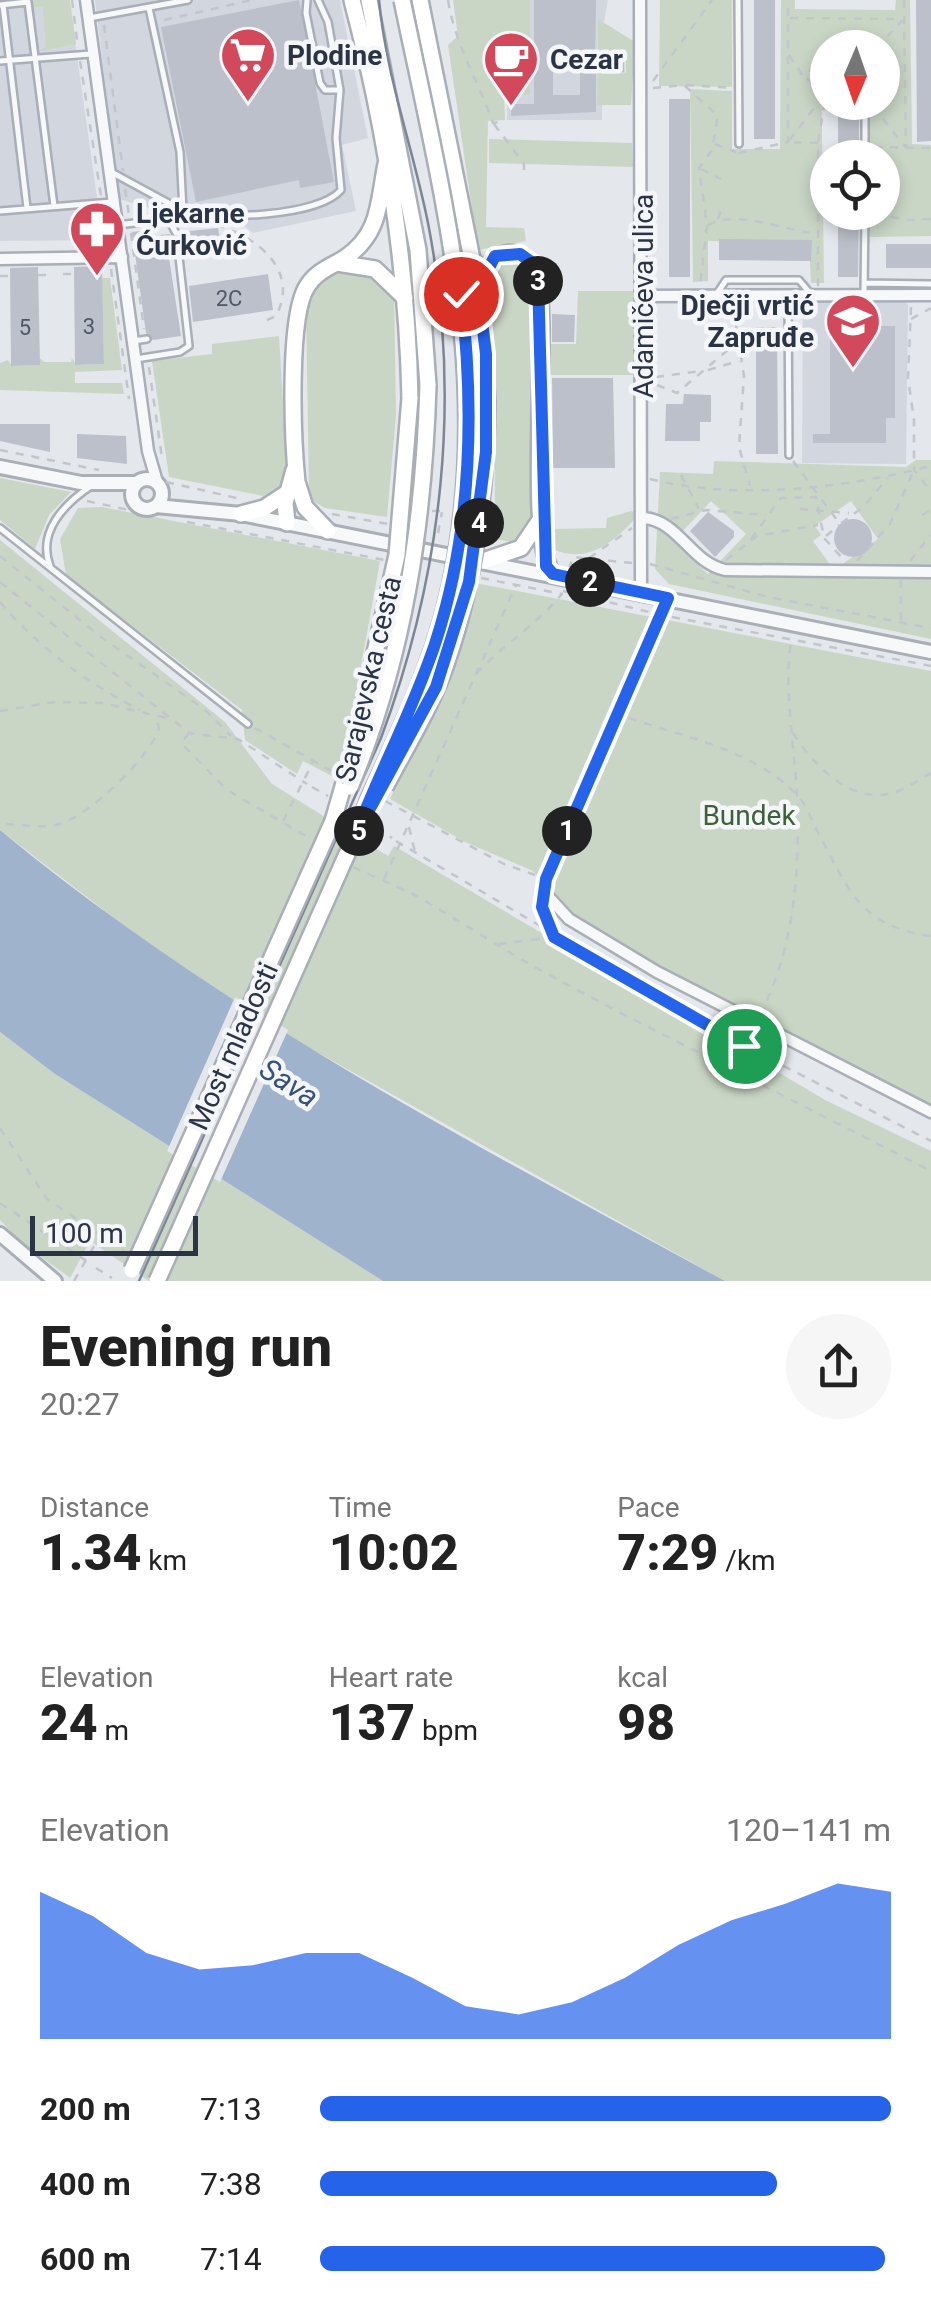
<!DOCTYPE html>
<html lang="en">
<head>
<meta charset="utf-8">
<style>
	body { margin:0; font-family:Roboto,sans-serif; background:#f6f6f6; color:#222; height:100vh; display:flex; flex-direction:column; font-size:38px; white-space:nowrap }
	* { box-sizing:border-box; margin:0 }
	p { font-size:32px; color:#767676 }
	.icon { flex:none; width:55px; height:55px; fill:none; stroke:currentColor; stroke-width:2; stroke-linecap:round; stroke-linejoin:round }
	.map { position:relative; height:1281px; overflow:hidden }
	.drawer { display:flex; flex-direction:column; background:#fff; flex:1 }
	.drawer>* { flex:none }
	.needle { width:65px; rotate:182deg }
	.controls { position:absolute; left:810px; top:30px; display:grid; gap:20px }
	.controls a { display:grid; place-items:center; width:90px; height:90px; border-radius:50%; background:#fff; box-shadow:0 5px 15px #0003; font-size:50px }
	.scale { position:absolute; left:30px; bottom:25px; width:168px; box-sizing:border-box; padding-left:10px; border:5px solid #2b3445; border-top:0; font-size:28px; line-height:35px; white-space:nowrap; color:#2b3445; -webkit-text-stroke:8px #f4f6f9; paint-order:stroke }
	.pin { position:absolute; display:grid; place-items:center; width:85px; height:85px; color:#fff; margin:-42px; border:5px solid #fff; border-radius:50%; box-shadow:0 2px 10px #0007 }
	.km { position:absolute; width:50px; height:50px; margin:-25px; border-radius:50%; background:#222; color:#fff; font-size:28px; line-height:50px; text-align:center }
	.round { display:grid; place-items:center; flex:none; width:105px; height:105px; border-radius:52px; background:#f6f6f6 }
	.overview { display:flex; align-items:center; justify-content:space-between; height:170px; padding:0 40px }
	h1 { font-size:55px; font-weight:800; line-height:75px }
	.metrics { display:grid; grid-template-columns:repeat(3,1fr); gap:15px; height:170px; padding:10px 40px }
	.metrics div { display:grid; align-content:center }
	.metrics b { font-size:50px; font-weight:800 }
	.metrics small { font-size:28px; font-weight:400 }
	.metrics p { font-size:28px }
	.chart { height:280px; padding:20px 40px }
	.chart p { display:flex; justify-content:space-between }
	.chart svg { width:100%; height:180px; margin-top:10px; fill:#2563eb; opacity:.7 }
	ul { padding:0 40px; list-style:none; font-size:32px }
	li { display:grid; grid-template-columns:160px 120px 1fr; align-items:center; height:75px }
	li i { height:25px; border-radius:12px; background:#2563eb }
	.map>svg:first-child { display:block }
	.built { fill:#d2d6de }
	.green { fill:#c9d6c5; fill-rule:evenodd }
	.water { fill:#9fb4cc }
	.pier { fill:#e4e7ec }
	.building { fill:#bbc0ca; fill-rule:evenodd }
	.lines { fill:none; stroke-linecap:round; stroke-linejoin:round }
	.service-casing { stroke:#a9aeb7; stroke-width:10 }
	.minor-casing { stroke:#a9aeb7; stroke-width:15 }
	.tertiary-casing { stroke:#a9aeb7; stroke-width:18 }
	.secondary-casing { stroke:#a9aeb7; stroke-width:20 }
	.path { stroke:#c2c5cb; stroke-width:2.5; stroke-dasharray:8 8; stroke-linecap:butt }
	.service { stroke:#f7f8fa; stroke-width:5 }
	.minor { stroke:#f7f8fa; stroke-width:10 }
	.tertiary { stroke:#f7f8fa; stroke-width:12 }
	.secondary { stroke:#fff; stroke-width:15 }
	.tram { stroke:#7d8696; stroke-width:2.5 }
	.secondary-bridge-casing { stroke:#a9aeb7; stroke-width:20; stroke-linecap:butt }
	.secondary-bridge { stroke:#fff; stroke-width:15 }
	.route-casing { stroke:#fff; stroke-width:20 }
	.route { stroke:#2563eb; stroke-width:12 }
	.labels { text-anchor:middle; stroke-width:9; stroke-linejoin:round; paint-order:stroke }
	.number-label { font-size:22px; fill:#4f5766 }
	.poi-label { font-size:28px; font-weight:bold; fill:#2b3445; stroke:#f4f6f9; text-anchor:start }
	.street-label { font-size:28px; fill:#2b3445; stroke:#f4f6f9 }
	.park-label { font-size:28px; fill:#3f6138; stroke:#f4f6f9 }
	.water-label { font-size:30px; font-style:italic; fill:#34527a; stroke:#f4f6f9 }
</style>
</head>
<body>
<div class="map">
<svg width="931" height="1281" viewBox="0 0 931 1281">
	<rect width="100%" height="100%" fill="#e4e7ec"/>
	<path class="built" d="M0 0H44L75 42 103 240 0 241Z
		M95 0H340L368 138 342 145 356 211 253 233 239 222 166 213 119 199Z
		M524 0H608L598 55H624L625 73H602V120H507V94H521Z
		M803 300H904L908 305 906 464 802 463Z"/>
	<path class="green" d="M33 0H70L76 44 39 51 46 47 43 7H34Z
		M453 0H530V95L504 94 505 120 488 121 486 227 524 228 526 241 478 250 448 45 458 36Z
		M660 0H732V87L659 86Z
		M781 0H795V9L895 10 896 0H910L912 144 931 145V236L870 237V213L882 212V158L870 157V104L882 102V48H828L821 52 824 283H811L809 242 708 241V281L693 282 690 89 732 91V149H780Z
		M598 19 635 42 631 105H597L598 74 626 73 625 54 598 55Z
		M489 139 632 143 633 167 489 163Z
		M503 261 525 267 530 279 534 523 516 543 490 538 495 510 494 338 487 278Z
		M345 269 380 278 394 293 396 415 387 517 325 508 311 500 309 492 306 306 323 276Z
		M102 278H110L122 370 75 372V383H122L124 394 0 390V363L8 360 12 366 39 365 40 358 44 362H71L72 358 76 365 104 364Z
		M578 291H633L634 375H549L548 344H576Z
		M279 336 287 468 280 486 263 496 169 477 152 361 212 354V344Z
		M916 460H931V639L669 584 655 569 660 472 713 474 714 461 906 467ZM711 501 746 534 708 574 681 549 688 541 681 533ZM851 501 878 539 834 570 813 541 821 535 815 526Z
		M0 478 71 492 49 515 35 549 0 520Z
		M102 507 380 561 349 732 336 778 303 761 297 774 245 740 242 710 66 575 60 539 78 508Z
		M631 511 637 513 635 519C611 544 588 564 552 549L551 529 606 528 607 518Z
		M0 540 225 722 272 784 388 856 394 846 827 1101 931 1151V1281H725L290 1037 162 955 0 830Z
		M475 583 931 671V1107L687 985 564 910 533 871 465 842 390 799 447 681Z
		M0 1032 55 1074 383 1281H149L90 1241 70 1278 20 1241 0 1220Z"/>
	<path class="water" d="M0 830C220 1012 475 1145 725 1281H383L55 1074 0 1032Z"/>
	<path class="pier" d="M235 997 288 1030 220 1182 167 1151Z"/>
	<path class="building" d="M299 0 334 182 300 188 299 180 196 202 161 27Z
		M534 0H596L595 57H624V72H596V112L511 116V104H534ZM553 56H580V95H553Z
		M754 0H775V139H754Z
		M916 0H931V141L917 142Z
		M669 99H690V277H669Z
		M838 102H859V158H838Z
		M838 212H859L858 277H838Z
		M218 228 222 251 185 256 177 251 169 258 181 336 153 340 146 333 132 232 150 230 151 236 169 234 177 239 182 232Z
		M719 239 812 240 811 261 719 260Z
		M886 244H931V268H886Z
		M102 266 104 364 75 365 74 267Z
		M38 267 40 365 11 366 10 268Z
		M268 274 273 310 193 322 189 286Z
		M552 314 575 315 574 342H552Z
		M830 326H895V418H886V443H813V434H830Z
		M756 327H777L778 454H756Z
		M552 378H613L615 468H553Z
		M684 394 711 395V422H700V441H665L666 404H683Z
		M0 424H50V452L0 441Z
		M77 434 126 436 127 464 77 458Z
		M708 512 734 531V537L715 557 690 531Z
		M834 538a19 19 0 1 1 38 0a19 19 0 1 1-38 0Z"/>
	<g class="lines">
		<g class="service-casing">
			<path id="service" d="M307 0 306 13 320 83 325 90H340
				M738 0 739 144
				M0 5 28 2 54 206
				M3 5 27 208
				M89 18 188 0
				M0 61 91 54
				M865 102V158
				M113 173 183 211 180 152 149 8
				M0 211 112 202
				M183 211C216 220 318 217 341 190L336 138 340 90 328 22 318 0
				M117 225 160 220 171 224 176 233
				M864 283 931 284
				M864 293 865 212
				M716 295 726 280H799L810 293
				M788 296 789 455
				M133 341 147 339
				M136 359 180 352 189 346 179 257
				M0 528 248 724
				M50 566C37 532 64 504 91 486"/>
		</g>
		<g class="minor-casing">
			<path id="minor" d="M86 0 148 451 157 482
				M640 0 641 592
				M0 259 122 257
				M643 296 931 295
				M644 518C679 521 690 562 725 570L931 572
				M668 598 546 879 545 893 569 919 657 972 931 1112"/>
		</g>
		<g class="tertiary-casing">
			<path id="tertiary" d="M0 467 81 483H137
				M132 494a15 15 0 1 1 30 0a15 15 0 1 1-30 0Z
				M156 506 241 514 931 652
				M0 1234 55 1281"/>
		</g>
		<g class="secondary-casing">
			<path id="secondary" d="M352 0C386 130 407 264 410 398
				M369 0 418 250 428 385
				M420 0 478 289 487 401
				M337 263 375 269 405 298
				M479 285C485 255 518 239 536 270 551 329 525 541 553 574
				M241 514 264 508 287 493
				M287 523 285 503 294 470
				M328 531 305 507 297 482C293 444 287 313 308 285 317 271 332 266 345 258 381 233 378 203 386 164
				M483 561 521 548 540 520
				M333 821 344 783
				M355 836 369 799"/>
		</g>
		<path class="path" d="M72 0 78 48
			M448 0C455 44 478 81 493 123L500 122
			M904 0 906 148
			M790 18 902 19
			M164 20 252 0
			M104 25 123 171
			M876 48 903 20
			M789 55 807 82
			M80 61 101 196
			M653 81 712 0
			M686 85 732 88
			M653 88 684 85 718 116 712 150 699 168 707 226 700 285
			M826 93 806 78 817 57 828 56
			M873 106 905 147
			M494 124 524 164V178
			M818 143 788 142 825 94
			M715 144 736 152
			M874 147 931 148
			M739 153 788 142V0
			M701 169 721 179
			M125 189 129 215
			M875 214 908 220 931 219
			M718 219 722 206
			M217 225C257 237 300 270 276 316L267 320
			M708 225C738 209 786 231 818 234
			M106 229 108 246
			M131 233 144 329
			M111 269 129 399
			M63 274H74
			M38 275H51
			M0 276H10
			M818 286V143L826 93
			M733 307 744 376 739 447 750 486
			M911 307 908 378 914 420V470L931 491
			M911 319 931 308
			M149 367 162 458
			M708 370 739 361
			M656 377 701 371
			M657 385 677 393 736 343
			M0 450 99 470
			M793 461 840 524 862 508 888 478
			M681 475 699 509
			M650 479C739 501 844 488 931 466
			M166 482 241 499
			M87 501 129 510
			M800 509 849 513
			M432 511H447
			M332 514 388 524
			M922 515 931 510
			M671 519 706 510 766 515
			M187 522 385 560
			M438 533 442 512
			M826 536 839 525
			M751 539 781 498 816 497 824 538 844 560
			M0 556 101 637 204 709 231 736
			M589 558 632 528
			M726 560 757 536 818 525
			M857 561 890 524 913 472
			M910 561 931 535
			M650 564 768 597 931 628
			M569 569 573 557 632 563
			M901 580V622
			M0 582 189 733 238 739 307 784
			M563 591 649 612
			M0 602C38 647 87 683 140 710
			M672 617 931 666
			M476 674C503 645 536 625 562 594L481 578
			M0 711 55 702 102 703 171 719
			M629 718C684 737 754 750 796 794 805 802 810 816 815 827 848 887 857 926 931 936
			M255 728 335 773
			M189 733 182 742 186 748 227 790 309 838
			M793 733C812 763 848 802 888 794 904 791 918 780 931 773
			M312 787 328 796
			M385 801 504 864 535 875
			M283 821 313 762
			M6 824C22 825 39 828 55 825 86 820 149 758 159 729L156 715
			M377 827 392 838
			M409 827 415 852
			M396 841 744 1046 931 1141
			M353 867 417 896 529 964 613 1009 931 1171
			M384 879 516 585
			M499 944 554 937 542 904
			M760 1015C795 946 800 871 797 795 794 741 784 694 791 640
			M0 1128 47 1199 124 1251
			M0 1203 91 1264
			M96 1268 112 1278
			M74 1281 98 1239"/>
		<use href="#service" class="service"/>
		<use href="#minor" class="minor"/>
		<use href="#tertiary" class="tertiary"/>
		<use href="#secondary" class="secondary"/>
		<path class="tram" d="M139 1281 381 738C443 572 462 397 428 223 413 148 386 76 379 0"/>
		<g class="secondary-bridge-casing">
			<path id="secondary-bridge" d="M349 768 397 555 410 398
				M350 787C404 659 424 523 428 385
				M385 787C406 747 431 707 446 664 476 579 486 490 487 401
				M369 799C397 737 428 675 445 609 498 402 444 203 402 0
				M132 1270 333 821
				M157 1281 355 836"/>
		</g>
		<use href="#secondary-bridge" class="secondary-bridge"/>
	</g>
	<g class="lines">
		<g class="route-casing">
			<path id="route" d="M461 294C475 412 472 531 435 644 413 710 380 771 355 836L436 687 469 582 486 452V354L478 289 495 256 520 254 534 264 538 278 546 566 553 574 668 598 546 879 542 907 554 937 744 1046"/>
		</g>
		<use href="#route" class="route"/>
	</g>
	<defs>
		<g id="supermarket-pin" transform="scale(2.875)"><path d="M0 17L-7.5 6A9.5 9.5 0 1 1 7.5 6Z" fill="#d1495b" stroke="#f4f6f9"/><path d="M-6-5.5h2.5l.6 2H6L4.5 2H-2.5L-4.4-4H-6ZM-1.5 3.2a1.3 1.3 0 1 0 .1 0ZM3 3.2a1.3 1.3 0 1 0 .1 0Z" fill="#fff"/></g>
		<g id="cafe-pin" transform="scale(2.875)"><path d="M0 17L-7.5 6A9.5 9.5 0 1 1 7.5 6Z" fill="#d1495b" stroke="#f4f6f9"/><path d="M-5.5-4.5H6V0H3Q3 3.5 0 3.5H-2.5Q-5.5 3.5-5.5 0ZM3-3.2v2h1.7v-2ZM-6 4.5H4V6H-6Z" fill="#fff"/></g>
		<g id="pharmacy-pin" transform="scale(2.875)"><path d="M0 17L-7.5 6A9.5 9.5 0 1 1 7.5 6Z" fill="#d1495b" stroke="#f4f6f9"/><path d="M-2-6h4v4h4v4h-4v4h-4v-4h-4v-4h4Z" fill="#fff"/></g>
		<g id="school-pin" transform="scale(2.875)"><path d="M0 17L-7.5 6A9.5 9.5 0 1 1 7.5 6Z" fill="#d1495b" stroke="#f4f6f9"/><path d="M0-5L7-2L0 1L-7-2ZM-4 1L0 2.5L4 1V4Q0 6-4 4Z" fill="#fff"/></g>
	</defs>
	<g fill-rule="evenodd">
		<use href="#supermarket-pin" x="248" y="55"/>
		<use href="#cafe-pin" x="511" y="59"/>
		<use href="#pharmacy-pin" x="97" y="229"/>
		<use href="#school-pin" x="853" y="321"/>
	</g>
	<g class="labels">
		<g class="number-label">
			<text x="229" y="306">2C</text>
			<text x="89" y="334">3</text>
			<text x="25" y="335">5</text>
		</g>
		<g class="poi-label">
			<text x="287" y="65">Plodine</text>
			<text x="550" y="69">Cezar</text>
			<text x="136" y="223">Ljekarne<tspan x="136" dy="32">Ćurković</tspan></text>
			<text x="814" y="315" text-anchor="end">Dječji vrtić<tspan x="814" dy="32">Zapruđe</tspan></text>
		</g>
		<g class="street-label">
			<text transform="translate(643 296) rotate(-90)" y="10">Adamičeva ulica</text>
			<text transform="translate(368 679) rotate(-77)" y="10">Sarajevska cesta</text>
			<text transform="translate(233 1046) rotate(-66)" y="10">Most mladosti</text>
		</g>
		<g class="park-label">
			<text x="749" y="825">Bundek</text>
		</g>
		<g class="water-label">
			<text transform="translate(289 1083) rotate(33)" y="10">Sava</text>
		</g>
	</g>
</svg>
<div class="controls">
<a><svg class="needle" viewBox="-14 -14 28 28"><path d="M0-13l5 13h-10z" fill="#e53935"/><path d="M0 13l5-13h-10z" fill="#767676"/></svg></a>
<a><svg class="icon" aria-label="locate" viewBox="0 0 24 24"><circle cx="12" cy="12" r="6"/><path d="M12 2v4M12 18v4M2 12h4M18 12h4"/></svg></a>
</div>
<div class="scale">100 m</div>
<div class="pin" style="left:744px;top:1046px;background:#1e9e55"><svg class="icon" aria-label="arrive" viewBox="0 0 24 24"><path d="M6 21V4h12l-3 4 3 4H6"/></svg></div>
<div class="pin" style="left:461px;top:294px;background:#d93025"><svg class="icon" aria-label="check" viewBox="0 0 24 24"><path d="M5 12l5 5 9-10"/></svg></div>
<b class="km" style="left:567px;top:831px">1</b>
<b class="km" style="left:590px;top:582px">2</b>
<b class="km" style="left:538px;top:281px">3</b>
<b class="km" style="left:479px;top:523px">4</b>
<b class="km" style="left:359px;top:831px">5</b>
</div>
<section class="drawer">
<div class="overview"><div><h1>Evening run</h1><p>20:27</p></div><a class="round"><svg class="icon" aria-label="share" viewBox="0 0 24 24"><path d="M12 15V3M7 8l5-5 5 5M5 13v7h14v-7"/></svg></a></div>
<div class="metrics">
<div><p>Distance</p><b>1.34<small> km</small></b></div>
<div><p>Time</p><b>10:02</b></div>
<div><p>Pace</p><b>7:29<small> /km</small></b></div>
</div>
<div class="metrics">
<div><p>Elevation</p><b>24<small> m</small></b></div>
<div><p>Heart rate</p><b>137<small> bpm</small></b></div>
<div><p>kcal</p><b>98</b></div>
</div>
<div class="chart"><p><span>Elevation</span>120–141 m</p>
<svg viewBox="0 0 160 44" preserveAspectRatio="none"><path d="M0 44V8L10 14L20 23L30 27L40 26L50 23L60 23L70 29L80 36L90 38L100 35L110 29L120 21L130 15L140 11L150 6L160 8V44z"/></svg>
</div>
<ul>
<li><b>200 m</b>7:13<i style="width:100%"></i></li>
<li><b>400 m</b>7:38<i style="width:80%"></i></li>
<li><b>600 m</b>7:14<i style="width:99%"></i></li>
</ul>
</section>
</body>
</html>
